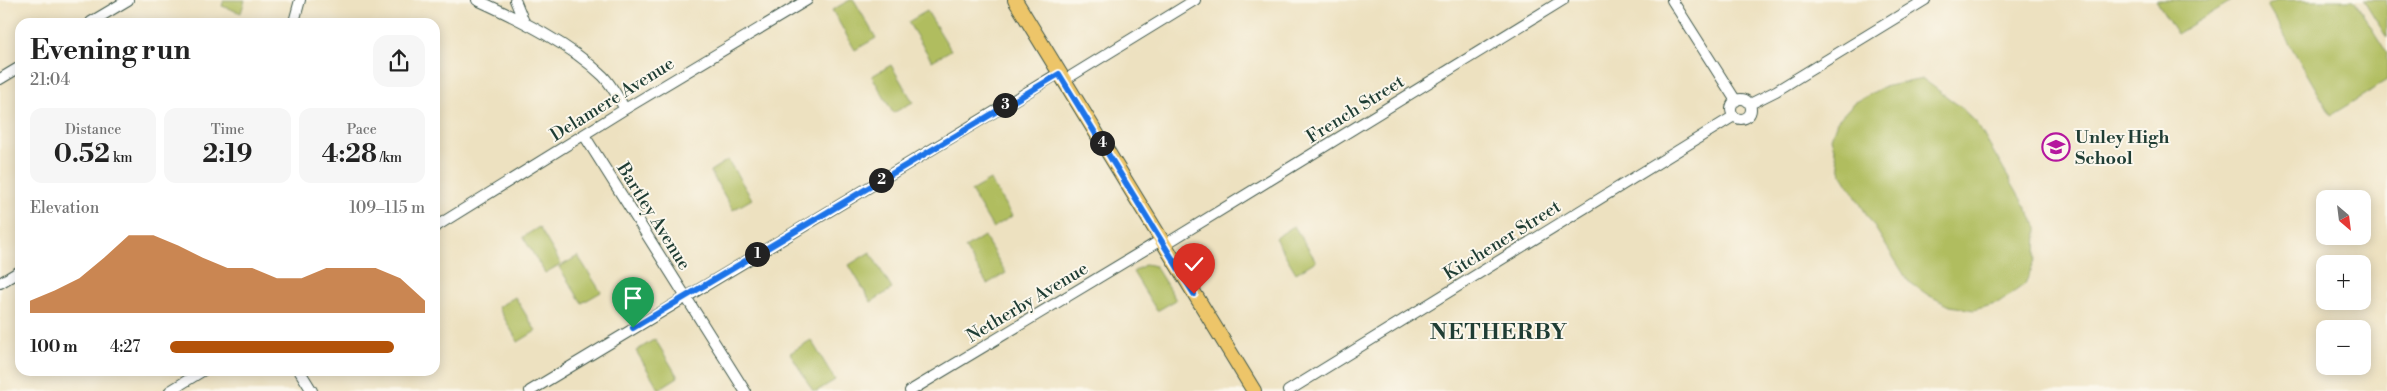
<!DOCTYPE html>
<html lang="en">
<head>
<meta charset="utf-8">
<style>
	body { margin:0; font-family:"Libre Bodoni",serif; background:#f6f6f6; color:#222; height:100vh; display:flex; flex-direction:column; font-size:19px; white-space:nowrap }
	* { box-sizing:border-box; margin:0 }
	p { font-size:16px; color:#767676 }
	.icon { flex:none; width:28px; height:28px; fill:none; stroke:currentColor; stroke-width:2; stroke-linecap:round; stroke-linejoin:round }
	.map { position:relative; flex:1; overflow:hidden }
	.sheet { position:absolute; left:15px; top:18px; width:425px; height:358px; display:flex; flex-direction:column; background:#fff; border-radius:15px; box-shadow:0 2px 12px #0003 }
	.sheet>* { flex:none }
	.needle { width:32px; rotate:152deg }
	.controls { position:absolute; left:2316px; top:190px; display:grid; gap:10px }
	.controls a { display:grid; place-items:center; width:55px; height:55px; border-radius:10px; background:#fff; box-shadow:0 2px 12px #0003; font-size:25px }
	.pin { position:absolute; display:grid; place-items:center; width:42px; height:42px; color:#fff; margin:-51px -21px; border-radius:50% 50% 50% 0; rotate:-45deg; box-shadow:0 0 5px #0007 }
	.pin .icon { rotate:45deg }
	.km { position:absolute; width:25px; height:25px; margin:-12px; border-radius:50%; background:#222; color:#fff; font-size:14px; line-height:25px; text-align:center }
	.round { display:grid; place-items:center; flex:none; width:52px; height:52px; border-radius:15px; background:#f6f6f6 }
	.head { display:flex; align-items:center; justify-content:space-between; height:85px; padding:0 15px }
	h1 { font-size:28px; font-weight:700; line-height:38px }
	.stats { display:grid; grid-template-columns:repeat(3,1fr); gap:8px; height:85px; padding:5px 15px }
	.stats div { display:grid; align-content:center; border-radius:12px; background:#f6f6f6; text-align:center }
	.stats b { font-size:25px; font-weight:700 }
	.stats small { font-size:14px; font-weight:400 }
	.stats p { font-size:14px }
	.chart { height:140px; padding:10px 15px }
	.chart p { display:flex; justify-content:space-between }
	.chart svg { width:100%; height:90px; margin-top:5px; fill:#b45309; opacity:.7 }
	ul { padding:0 15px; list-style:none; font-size:16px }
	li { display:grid; grid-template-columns:80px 60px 1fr; align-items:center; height:38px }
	li i { height:12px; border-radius:6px; background:#b45309 }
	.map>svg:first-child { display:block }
	.green { fill:#b0bd5f; stroke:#687d4a }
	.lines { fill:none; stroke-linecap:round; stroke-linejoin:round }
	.minor-casing { stroke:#3e5649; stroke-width:12 }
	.major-casing { stroke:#3e5649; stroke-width:16 }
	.minor { stroke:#fff; stroke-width:10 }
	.major { stroke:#edc569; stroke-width:14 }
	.route-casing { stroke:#fff; stroke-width:10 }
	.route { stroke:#1a73e8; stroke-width:6 }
	.labels { text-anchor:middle; stroke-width:4; stroke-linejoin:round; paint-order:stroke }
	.street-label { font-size:18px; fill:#1f3d34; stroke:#fbf7ec }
	.poi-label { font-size:18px; font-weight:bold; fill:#1f3d34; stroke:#fbf7ec; text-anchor:start }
	.district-label { font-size:22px; font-weight:bold; letter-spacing:1px; fill:#1f3d34; stroke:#fbf7ec }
</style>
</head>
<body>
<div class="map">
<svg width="2387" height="391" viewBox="0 0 2387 391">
	<rect width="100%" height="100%" fill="#fbf7ec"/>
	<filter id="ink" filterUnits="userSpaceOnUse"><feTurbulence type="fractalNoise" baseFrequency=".02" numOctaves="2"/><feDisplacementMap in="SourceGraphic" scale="10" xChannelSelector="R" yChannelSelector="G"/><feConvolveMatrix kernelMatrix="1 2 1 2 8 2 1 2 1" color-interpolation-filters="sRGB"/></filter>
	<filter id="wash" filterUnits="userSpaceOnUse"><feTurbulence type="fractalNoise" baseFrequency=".0096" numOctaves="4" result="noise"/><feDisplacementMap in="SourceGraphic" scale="20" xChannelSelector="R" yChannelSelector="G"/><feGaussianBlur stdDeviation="1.12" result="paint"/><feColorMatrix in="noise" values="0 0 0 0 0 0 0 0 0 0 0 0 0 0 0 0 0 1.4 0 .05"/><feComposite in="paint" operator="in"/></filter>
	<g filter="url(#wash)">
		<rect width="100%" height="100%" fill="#ede1c0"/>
		<path class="green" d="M224 0H245L241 13 222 6Z
			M850 0H854L876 38 855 50 832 10Z
			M2156 0H2233L2177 34Z
			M2276 0H2354L2387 53V81L2331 115 2267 5Z
			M2363 0H2387V38L2365 2Z
			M927 11 951 50 932 61 908 22Z
			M891 65 913 102 893 113 872 76Z
			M1923 79 1958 105 1976 122 2037 227 2036 259 2025 284 1999 303 1974 310 1950 306 1928 295 1908 281 1841 173 1831 138 1837 121 1854 103 1883 87Z
			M728 160 752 199 733 210 710 171Z
			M990 180 1012 216 993 228 971 191Z
			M1294 226 1316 261 1296 273 1275 238Z
			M539 227 561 264 545 273 523 237Z
			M984 236 1006 273 987 284 965 248Z
			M870 252 892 289 871 302 849 265Z
			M578 256 601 292 582 303 559 267Z
			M1146 264 1155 266 1176 300 1157 311 1133 272Z
			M515 297 536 331 518 342 498 307Z
			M655 339 678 377 659 389 636 351Z
			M811 340 835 380 817 391H813L790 353Z"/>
	</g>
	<g filter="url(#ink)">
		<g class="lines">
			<g class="minor-casing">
				<path id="minor" d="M477 0C519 19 570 44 603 76 612 85 618 98 625 109
					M515 0 524 22
					M1672 0 1736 101
					M91 22 128 0
					M294 22 300 0
					M0 79 20 67
					M1063 81 1195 0
					M1731 109a10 10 0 1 1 20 0a10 10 0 1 1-20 0Z
					M1750 104 1776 91 1925 0
					M584 135 745 391
					M435 227 625 109 807 0
					M1164 245 1563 0
					M0 283 20 271
					M299 370 312 391
					M170 391 204 370
					M530 391 1059 73
					M910 391 1161 240
					M1288 391 1734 116"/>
			</g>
			<g class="major-casing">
				<path id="major" d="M1015 0 1254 391"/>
			</g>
			<use href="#minor" class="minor"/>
			<use href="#major" class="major"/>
		</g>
	</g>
	<g class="lines" filter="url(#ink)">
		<g class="route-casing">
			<path id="route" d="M633 328 1059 74 1194 294"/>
		</g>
		<use href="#route" class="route"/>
	</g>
	<defs>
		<g id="school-ring" transform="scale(1.4375)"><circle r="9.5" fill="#fbf7ec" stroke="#b5179e" stroke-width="1.5"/><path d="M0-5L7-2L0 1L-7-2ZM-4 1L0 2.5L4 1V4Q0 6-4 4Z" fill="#b5179e"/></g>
	</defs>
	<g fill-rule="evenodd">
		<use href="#school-ring" x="2056" y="147"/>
	</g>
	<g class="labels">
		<g class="street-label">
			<text transform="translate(612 99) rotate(-32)" y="6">Delamere Avenue</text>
			<text transform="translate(1355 109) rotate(-32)" y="6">French Street</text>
			<text transform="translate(654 216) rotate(58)" y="6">Bartley Avenue</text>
			<text transform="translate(1502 240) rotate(-32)" y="6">Kitchener Street</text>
			<text transform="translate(1027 302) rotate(-31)" y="6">Netherby Avenue</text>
		</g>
		<g class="poi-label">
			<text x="2075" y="143">Unley High<tspan x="2075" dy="21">School</tspan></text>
		</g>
		<g class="district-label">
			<text x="1499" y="339">NETHERBY</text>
		</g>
	</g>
</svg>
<div class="controls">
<a><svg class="needle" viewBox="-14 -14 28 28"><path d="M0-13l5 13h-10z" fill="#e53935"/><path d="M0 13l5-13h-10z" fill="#767676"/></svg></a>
<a>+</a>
<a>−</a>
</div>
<div class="pin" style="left:633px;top:328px;background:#1e9e55"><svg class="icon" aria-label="arrive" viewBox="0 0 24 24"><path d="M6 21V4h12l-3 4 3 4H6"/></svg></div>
<div class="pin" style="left:1194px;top:294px;background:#d93025"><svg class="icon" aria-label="check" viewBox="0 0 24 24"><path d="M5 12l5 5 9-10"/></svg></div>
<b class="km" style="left:757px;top:254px">1</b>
<b class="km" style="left:881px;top:180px">2</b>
<b class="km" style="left:1005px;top:105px">3</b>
<b class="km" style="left:1102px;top:143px">4</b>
<section class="sheet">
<div class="head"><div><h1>Evening run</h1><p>21:04</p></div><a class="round"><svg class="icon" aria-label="share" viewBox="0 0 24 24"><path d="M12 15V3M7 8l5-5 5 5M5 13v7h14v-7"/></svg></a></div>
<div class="stats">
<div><p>Distance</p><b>0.52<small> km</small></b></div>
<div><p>Time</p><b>2:19</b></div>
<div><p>Pace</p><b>4:28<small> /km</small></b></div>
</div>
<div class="chart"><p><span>Elevation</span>109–115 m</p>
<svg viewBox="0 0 160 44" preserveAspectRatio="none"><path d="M0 44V38L10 33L20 27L30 17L40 6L50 6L60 11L70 17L80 22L90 22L100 27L110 27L120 22L130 22L140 22L150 27L160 38V44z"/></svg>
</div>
<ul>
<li><b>100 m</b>4:27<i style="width:88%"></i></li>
</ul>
</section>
</div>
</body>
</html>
